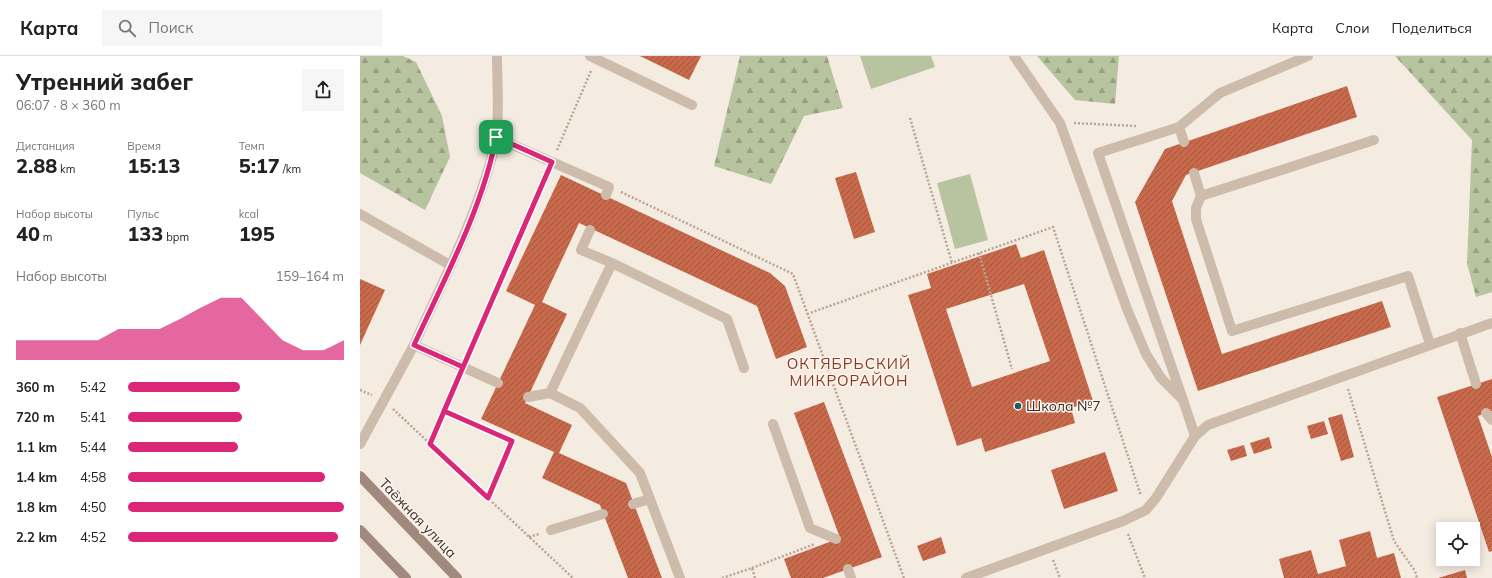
<!DOCTYPE html>
<html lang="ru">
<head>
<meta charset="utf-8">
<style>
	body { margin:0; font-family:Mulish,sans-serif; background:#f6f6f6; color:#222; height:100vh; display:flex; flex-direction:column; font-size:15px; white-space:nowrap }
	* { box-sizing:border-box; margin:0 }
	p { font-size:13px; color:#767676 }
	.icon { flex:none; width:22px; height:22px; fill:none; stroke:currentColor; stroke-width:2; stroke-linecap:round; stroke-linejoin:round }
	.map { position:relative; flex:1; overflow:hidden }
	.side { display:flex; flex-direction:column; background:#fff; width:360px }
	.side>* { flex:none }
	.buttons { position:absolute; left:1076px; top:466px; display:grid; gap:8px }
	.buttons a { display:grid; place-items:center; width:44px; height:44px; border-radius:0px; background:#fff; box-shadow:0 2px 10px #0003; font-size:20px }
	.pin { position:absolute; display:grid; place-items:center; width:34px; height:34px; color:#fff; margin:-17px; border-radius:8px; box-shadow:0 2px 6px #0006 }
	.round { display:grid; place-items:center; flex:none; width:42px; height:42px; border-radius:0px; background:#f6f6f6 }
	.headline { display:flex; align-items:center; justify-content:space-between; height:68px; padding:0 16px }
	h1 { font-size:22px; font-weight:800; line-height:30px }
	.figures { display:grid; grid-template-columns:repeat(3,1fr); gap:6px; height:68px; padding:4px 16px }
	.figures div { display:grid; align-content:center }
	.figures b { font-size:20px; font-weight:800 }
	.figures small { font-size:11px; font-weight:400 }
	.figures p { font-size:11px }
	.chart { height:112px; padding:8px 16px }
	.chart p { display:flex; justify-content:space-between }
	.chart svg { width:100%; height:72px; margin-top:4px; fill:#db2777; opacity:.7 }
	ul { padding:0 16px; list-style:none; font-size:13px }
	li { display:grid; grid-template-columns:64px 48px 1fr; align-items:center; height:30px }
	li i { height:10px; border-radius:5px; background:#db2777 }
	header { display:flex; align-items:center; gap:24px; box-sizing:border-box; height:56px; padding:0 20px; background:#fff; border-bottom:1px solid #e0e0e0 }
	header strong { font-size:19px }
	nav { display:flex; gap:22px; margin-inline-start:auto; font-size:14px }
	.search { width:280px; height:36px; background:#f6f6f6; display:flex; align-items:center; gap:10px; box-sizing:border-box; padding:0 14px; border-radius:0px; color:#767676; font-size:15px }
	main { display:flex; flex:1; min-height:0 }
	.map>svg:first-child { display:block }
	.forest { fill:url(#forest-firs) }
	.pitch { fill:#b8c4a0 }
	.building { fill:url(#building-hatch); fill-rule:evenodd }
	.lines { fill:none; stroke-linecap:round; stroke-linejoin:round }
	.path { stroke:#b9a596; stroke-width:2.5; stroke-dasharray:2 2; stroke-linecap:butt }
	.lane { stroke:#cdbbac; stroke-width:10 }
	.street { stroke:#cdbbac; stroke-width:10 }
	.secondary { stroke:#a18a7d; stroke-width:10 }
	.route-casing { stroke:#fff; stroke-width:8 }
	.route { stroke:#db2777; stroke-width:5 }
	.poi-dot { fill:#1f5a5e; stroke:#fbf5ee; stroke-width:1.5 }
	.labels { text-anchor:middle; stroke-width:3; stroke-linejoin:round; paint-order:stroke }
	.poi-label { font-size:14px; fill:#3b302b; stroke:#fbf5ee; text-anchor:start }
	.street-label { font-size:14px; fill:#3b302b; stroke:#fbf5ee }
	.neighbourhood-label { font-size:15px; letter-spacing:1px; fill:#8c3b22; stroke:#fbf5ee }
</style>
</head>
<body>
<header>
<strong>Карта</strong>
<div class="search"><svg class="icon" aria-label="search" viewBox="0 0 24 24"><circle cx="10" cy="10" r="6"/><path d="M15 15l6 6"/></svg>Поиск</div>
<nav><a>Карта</a><a>Слои</a><a>Поделиться</a></nav>
</header>
<main>
<section class="side">
<div class="headline"><div><h1>Утренний забег</h1><p>06:07 · 8 × 360 m</p></div><a class="round"><svg class="icon" aria-label="share" viewBox="0 0 24 24"><path d="M12 15V3M7 8l5-5 5 5M5 13v7h14v-7"/></svg></a></div>
<div class="figures">
<div><p>Дистанция</p><b>2.88<small> km</small></b></div>
<div><p>Время</p><b>15:13</b></div>
<div><p>Темп</p><b>5:17<small> /km</small></b></div>
</div>
<div class="figures">
<div><p>Набор высоты</p><b>40<small> m</small></b></div>
<div><p>Пульс</p><b>133<small> bpm</small></b></div>
<div><p>kcal</p><b>195</b></div>
</div>
<div class="chart"><p><span>Набор высоты</span>159–164 m</p>
<svg viewBox="0 0 160 44" preserveAspectRatio="none"><path d="M0 44V32L10 32L20 32L30 32L40 32L50 25L60 25L70 25L80 19L90 12L100 6L110 6L120 19L130 32L140 38L150 38L160 32V44z"/></svg>
</div>
<ul>
<li><b>360 m</b>5:42<i style="width:52%"></i></li>
<li><b>720 m</b>5:41<i style="width:53%"></i></li>
<li><b>1.1 km</b>5:44<i style="width:51%"></i></li>
<li><b>1.4 km</b>4:58<i style="width:91%"></i></li>
<li><b>1.8 km</b>4:50<i style="width:100%"></i></li>
<li><b>2.2 km</b>4:52<i style="width:97%"></i></li>
</ul>
</section>
<div class="map">
<svg width="1132" height="522" viewBox="0 0 1132 522">
	<defs>
		<pattern id="forest-firs" width="22" height="20" patternUnits="userSpaceOnUse"><rect width="22" height="20" fill="#b8c4a0"/><path d="M5 1l3.5 6h-7zM16 11l3.5 6h-7z" fill="#97a083"/></pattern>
		<pattern id="building-hatch" width="6" height="6" patternUnits="userSpaceOnUse"><rect width="6" height="6" fill="#c8694b"/><path d="M-1 1l2-2M0 6l6-6M5 7l2-2" fill="none" stroke="#a4573f"/></pattern>
	</defs>
	<rect width="100%" height="100%" fill="#f4ebe1"/>
	<path class="forest" d="M0 0H43L56 6 82 60 90 101 65 154 0 117Z
		M380 0H467L483 52 444 60 411 128 354 110Z
		M677 0H759L755 48 715 44Z
		M1035 0H1132V236L1116 241 1107 208 1112 84Z"/>
	<path class="pitch" d="M500 0H571L575 11 511 33Z
		M610 118 628 184 595 193 577 127Z"/>
	<path class="building" d="M280 0H341L329 24Z
		M987 30 997 61 826 119 812 145 862 298 1022 245 1031 271 838 335 775 146 805 93Z
		M496 116 515 176 494 183 475 122Z
		M201 119 410 217 425 230 447 291 416 303 397 250 219 167 182 246 207 258 165 347 212 369 199 397 266 427 302 522H268L240 449 182 422 194 396 121 363 175 249 146 235Z
		M656 188 661 202 684 194 733 345 711 352 715 367 625 396 621 382 597 390 548 239 571 232 567 218ZM664 228 690 305 612 331 586 253Z
		M0 223 25 234 0 289Z
		M1132 323V355L1118 360 1132 401V495L1129 496 1077 341Z
		M464 346 522 501 463 522H431L424 503 480 482 434 357Z
		M982 358 994 401 981 405 968 362Z
		M964 365 968 378 951 383 947 370Z
		M909 381 912 392 894 398 890 387Z
		M884 389 887 400 871 405 867 394Z
		M745 396 758 435 704 453 691 414Z
		M1010 475 1017 502 1034 497 1041 522H924L919 503 951 494 958 518 986 510 979 484Z
		M581 481 586 497 563 505 557 490Z
		M1105 514 1107 522H1078Z"/>
	<g class="lines">
		<path class="path" d="M550 62 592 207
			M714 67 776 70
			M197 94 231 15
			M261 136 433 218 544 522
			M619 197 652 313
			M447 258 693 171 781 440
			M108 300 187 117
			M988 333 1034 485 1055 515 1057 522
			M0 334 12 339
			M33 353 213 522
			M84 355 152 385 127 442
			M70 388 98 323
			M768 478 785 522
			M169 481 179 478
			M693 504 700 522
			M392 512 455 488
			M362 522 392 512 395 522"/>
		<path class="lane" d="M230 0 332 49
			M654 0 700 67 767 253 786 298 801 322 823 344 835 380
			M819 71 824 86
			M135 81 249 131 246 139
			M1014 84 841 140 836 152V163L872 275 1048 220 1070 288
			M834 117 841 140
			M0 158 90 209
			M230 174 221 194 252 207
			M1100 277 1116 328
			M54 289C81 229 115 164 132 100 141 69 137 32 137 0
			M190 337 252 207 367 263 384 312
			M168 341 190 337 220 352 280 417 320 522
			M823 344 738 97 819 71 860 37 948 0
			M1126 357 1132 364
			M413 368 450 472 476 483
			M0 388 54 289 138 327
			M273 448 290 443
			M191 474 243 458
			M488 513 491 522"/>
		<path class="street" d="M606 522 763 465 786 454 796 442 835 380 848 369 1132 267"/>
		<path class="secondary" d="M0 420 97 522
			M0 474 46 522"/>
	</g>
	<g class="lines">
		<g class="route-casing">
			<path id="route" d="M136 81C124 149 83 226 54 289L103 311 70 388 128 442 152 385 84 355C120 272 156 189 192 106L136 81"/>
		</g>
		<use href="#route" class="route"/>
	</g>
	<circle class="poi-dot" cx="658" cy="350" r="4"/>
	<g class="labels">
		<g class="poi-label">
			<text x="666" y="355">Школа №7</text>
		</g>
		<g class="street-label">
			<text transform="translate(58 462) rotate(46)" y="5">Таёжная улица</text>
		</g>
		<g class="neighbourhood-label">
			<text x="489" y="313">ОКТЯБРЬСКИЙ<tspan x="489" dy="17">МИКРОРАЙОН</tspan></text>
		</g>
	</g>
</svg>
<div class="buttons">
<a><svg class="icon" aria-label="locate" viewBox="0 0 24 24"><circle cx="12" cy="12" r="6"/><path d="M12 2v4M12 18v4M2 12h4M18 12h4"/></svg></a>
</div>
<div class="pin" style="left:136px;top:81px;background:#1e9e55"><svg class="icon" aria-label="arrive" viewBox="0 0 24 24"><path d="M6 21V4h12l-3 4 3 4H6"/></svg></div>
</div>
</main>
</body>
</html>
